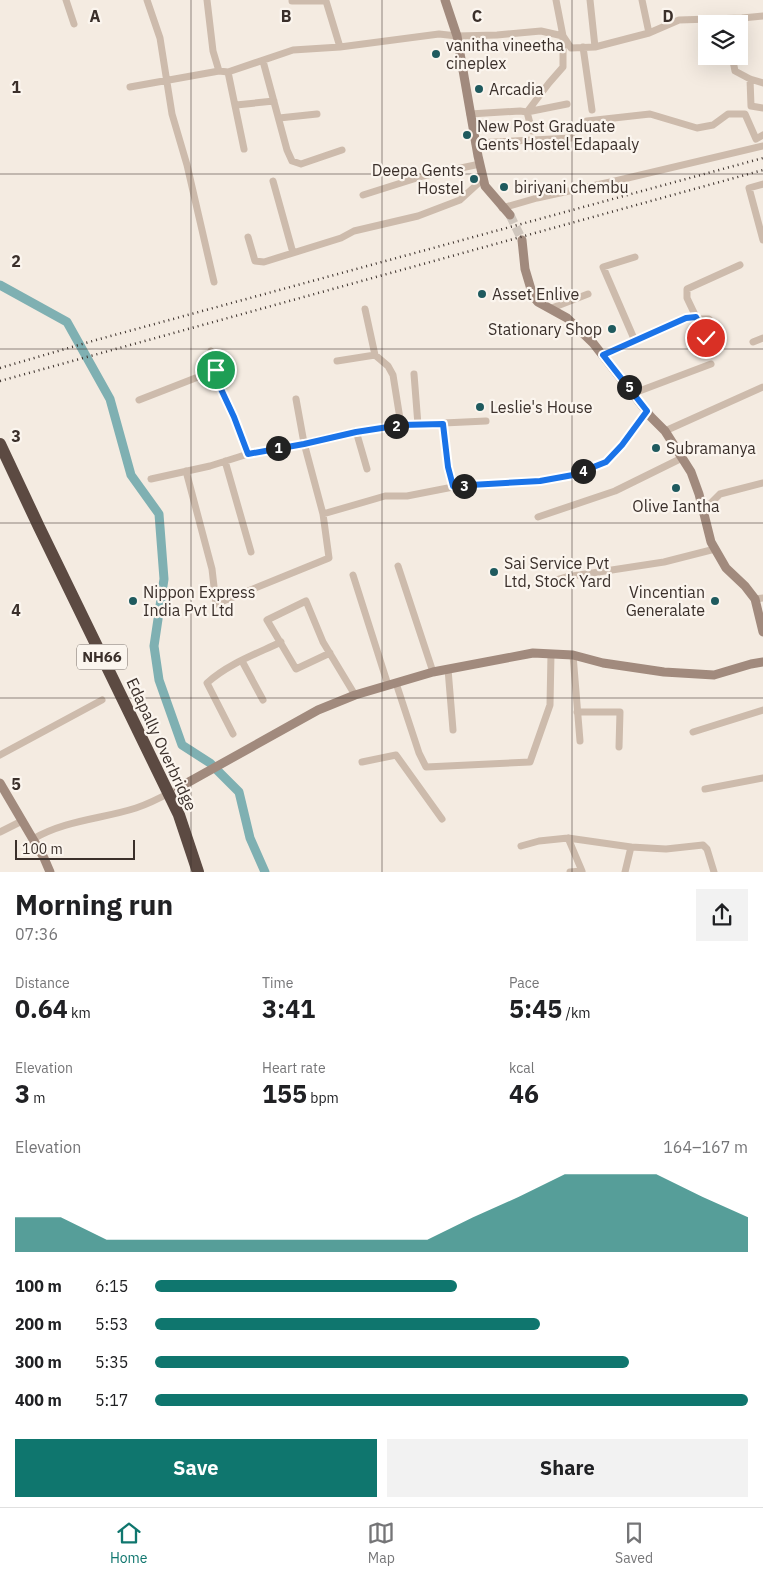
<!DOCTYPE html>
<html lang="en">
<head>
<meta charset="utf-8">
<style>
	body { margin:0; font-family:"IBM Plex Sans",sans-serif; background:#f2f2f2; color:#202124; height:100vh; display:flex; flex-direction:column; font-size:19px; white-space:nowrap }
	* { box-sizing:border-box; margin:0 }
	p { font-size:16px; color:#757577 }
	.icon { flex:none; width:28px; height:28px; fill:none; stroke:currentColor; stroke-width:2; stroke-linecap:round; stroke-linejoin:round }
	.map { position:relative; height:872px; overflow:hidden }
	.details { display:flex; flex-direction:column; background:#fff; flex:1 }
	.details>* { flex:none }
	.fabs { position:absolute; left:698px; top:15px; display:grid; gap:10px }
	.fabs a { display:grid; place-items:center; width:50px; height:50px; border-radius:0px; background:#fff; box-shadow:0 5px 20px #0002; font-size:25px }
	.scale { position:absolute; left:15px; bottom:12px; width:120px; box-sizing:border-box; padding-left:5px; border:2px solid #3b302b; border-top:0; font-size:14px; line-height:18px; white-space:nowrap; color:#3b302b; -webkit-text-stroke:4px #fbf5ee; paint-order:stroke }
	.pin { position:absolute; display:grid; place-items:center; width:42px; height:42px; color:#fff; margin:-21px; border:2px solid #fff; border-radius:50%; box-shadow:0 1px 5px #0007 }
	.km { position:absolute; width:25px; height:25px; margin:-12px; border-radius:50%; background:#222; color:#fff; font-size:14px; line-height:25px; text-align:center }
	.round { display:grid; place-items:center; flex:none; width:52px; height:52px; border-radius:0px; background:#f2f2f2 }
	.head { display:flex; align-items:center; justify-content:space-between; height:85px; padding:0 15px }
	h1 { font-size:28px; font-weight:700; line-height:38px }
	.metrics { display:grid; grid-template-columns:repeat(3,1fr); gap:8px; height:85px; padding:5px 15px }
	.metrics div { display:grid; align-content:center }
	.metrics b { font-size:25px; font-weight:700 }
	.metrics small { font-size:14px; font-weight:400 }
	.metrics p { font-size:14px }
	.chart { height:140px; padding:10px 15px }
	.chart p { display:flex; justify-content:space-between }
	.chart svg { width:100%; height:90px; margin-top:5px; fill:#0f766e; opacity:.7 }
	.action { display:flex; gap:10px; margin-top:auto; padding:10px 15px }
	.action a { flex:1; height:58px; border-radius:0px; background:#0f766e; color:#fff; font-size:20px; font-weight:700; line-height:58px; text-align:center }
	.action a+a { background:#f2f2f2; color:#202124 }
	ul { padding:0 15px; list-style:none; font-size:16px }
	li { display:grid; grid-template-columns:80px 60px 1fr; align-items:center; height:38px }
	li i { height:12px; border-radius:6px; background:#0f766e }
	.menu { display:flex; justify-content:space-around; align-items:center; height:70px; border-top:1px solid #e0e0e0; background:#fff; font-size:14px; color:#757577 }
	.menu a { display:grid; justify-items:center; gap:2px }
	.menu .selected { color:#0f766e }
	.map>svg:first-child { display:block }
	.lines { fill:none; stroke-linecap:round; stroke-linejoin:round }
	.canal { stroke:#7fb0b2; stroke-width:9 }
	.secondary-tunnel { stroke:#cfc6bd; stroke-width:9; stroke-dasharray:9 4.5; stroke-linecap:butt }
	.street { stroke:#cdbbac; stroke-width:7 }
	.secondary { stroke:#a18a7d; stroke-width:9 }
	.rail { stroke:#3b302b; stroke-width:2.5; stroke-dasharray:1 4; stroke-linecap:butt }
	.highway-bridge { stroke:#5c4a42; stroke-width:12 }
	.route-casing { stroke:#fff; stroke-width:10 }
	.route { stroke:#1a73e8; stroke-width:6 }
	.grid { fill:none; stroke:#3b302b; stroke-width:1; stroke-opacity:0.55 }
	.poi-dot { fill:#1f5a5e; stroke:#fbf5ee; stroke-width:2 }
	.labels { text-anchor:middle; stroke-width:4.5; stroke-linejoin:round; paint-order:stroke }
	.shield { fill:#fbf5ee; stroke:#756b66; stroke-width:1 }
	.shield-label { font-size:15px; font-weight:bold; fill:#3b302b }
	.poi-label { font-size:16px; fill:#3b302b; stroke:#fbf5ee; text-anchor:start }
	.street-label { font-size:16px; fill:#3b302b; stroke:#fbf5ee }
	.grid-label { font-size:16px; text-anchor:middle; font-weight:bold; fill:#3b302b; stroke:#fbf5ee; stroke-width:4.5; stroke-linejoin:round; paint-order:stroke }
</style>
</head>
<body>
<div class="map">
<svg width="763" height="872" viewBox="0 0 763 872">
	<rect width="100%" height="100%" fill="#f4ebe1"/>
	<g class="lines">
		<path class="canal" d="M0 285 67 322 110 399 131 475 159 514 164 579 154 646 159 680 182 745 210 763 239 792 250 838 265 872"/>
		<path class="secondary-tunnel" d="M510 215 522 240"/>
		<path class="street" d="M66 0 74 24
			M147 0 160 38 172 114 187 165 214 282
			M207 0 213 51 219 71 228 72 293 50 340 47 439 34 457 36 497 35 541 31 563 36 571 48 595 47 649 33 679 20 742 18 763 16
			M590 0 595 47
			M642 0 649 33
			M292 1H326L340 47
			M583 47 592 110
			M732 56 735 71 750 79 763 83
			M263 61 287 150 292 161 301 164 342 150
			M228 72 244 149
			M750 79 751 106 763 108
			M130 87 219 71
			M236 105 274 101
			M527 112 549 83 563 67V36L556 0
			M527 112 567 104
			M470 114 520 111 527 112 532 131
			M279 118 317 114
			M587 121 650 114 697 128 713 125 728 114H745L756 139 763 135
			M475 143 572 138
			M273 181 293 253
			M763 184 749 188 763 240
			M363 195 423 176 480 164
			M502 208 537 198 615 181 763 146
			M248 237 255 261 264 262 341 238 354 231 418 216 460 200 483 179
			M635 257 603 267 635 341
			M552 308 588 294
			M365 309 375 355
			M706 338 687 298V289L740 265
			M753 342 763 338
			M211 351 220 387 235 417 248 454
			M603 355 686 318 709 319 718 332
			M337 361 375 355 388 366 393 375 401 425
			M414 374 418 425
			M634 393 711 364
			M139 400 216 370
			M443 424 448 467 453 487
			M356 431 367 469
			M665 431 763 387
			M225 461 251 552
			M186 471 212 569 216 604 329 558 323 514 304 443 296 399
			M151 479 210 466 248 454 304 443 356 431 401 425 486 421
			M703 511 720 494 763 483
			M323 514 385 496H407L453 487 540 481 573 475 606 462 622 445 647 411
			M538 517 615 491 682 458
			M398 566 433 672
			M353 575 388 685
			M552 581 566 577 664 562 715 549
			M755 599 763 598
			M330 653 296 669 267 620 306 601 323 642 355 695
			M573 655 580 741
			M242 661 263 700
			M448 669 453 730
			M396 683 419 753 426 767 530 762 550 705 551 654
			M577 712H620L619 747
			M693 732 763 710
			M233 734 207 683C228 664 256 654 281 642
			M0 755 102 700
			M362 762 396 755 442 819
			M705 789 763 778
			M0 832 22 821
			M568 838 582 871 570 872
			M33 839C65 820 102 819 136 808 148 804 160 798 171 792
			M521 846 539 841 568 838 631 847 666 849 703 845 707 849 714 872
			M625 872 631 847"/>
		<path class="secondary" d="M445 0 457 36 478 156 485 186 510 215
			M522 240 525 269 533 296 538 302 567 318 593 343 651 417 665 431 691 472 699 494 711 542 726 568 745 586 755 599 763 632
			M0 783 44 858 50 872
			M178 788 318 710 355 695 433 672 533 653 573 655 603 663 664 672 714 675 751 664 763 662"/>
		<path class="rail" d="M0 368 96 340 763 158
			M0 381 763 170"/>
		<path class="highway-bridge" d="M0 444 39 527 179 815 198 872"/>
	</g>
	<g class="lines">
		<g class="route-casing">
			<path id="route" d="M216 370 220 387 234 417 248 454 304 444 356 432 401 425 443 424 448 467 453 486 540 481 573 475 606 462 622 445 647 411 603 355 686 318 696 317 706 338"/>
		</g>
		<use href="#route" class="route"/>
	</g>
	<path class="grid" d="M191 0V872M382 0V872M572 0V872M0 174H763M0 349H763M0 523H763M0 698H763"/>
	<g class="poi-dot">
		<circle cx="436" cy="54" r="5"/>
		<circle cx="479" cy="89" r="5"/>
		<circle cx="467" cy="135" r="5"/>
		<circle cx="474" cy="179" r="5"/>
		<circle cx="504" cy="187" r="5"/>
		<circle cx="482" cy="294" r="5"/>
		<circle cx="612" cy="329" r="5"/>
		<circle cx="480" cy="407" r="5"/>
		<circle cx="656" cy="448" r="5"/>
		<circle cx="676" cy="488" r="5"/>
		<circle cx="494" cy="572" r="5"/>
		<circle cx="133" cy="601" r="5"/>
		<circle cx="715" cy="601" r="5"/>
	</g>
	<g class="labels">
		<rect class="shield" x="77" y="644.5" width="50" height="25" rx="4"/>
		<g class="shield-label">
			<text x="102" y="662">NH66</text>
		</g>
		<g class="poi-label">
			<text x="446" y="51">vanitha vineetha<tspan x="446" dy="18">cineplex</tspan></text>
			<text x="489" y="95">Arcadia</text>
			<text x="477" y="132">New Post Graduate<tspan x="477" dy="18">Gents Hostel Edapaaly</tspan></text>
			<text x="464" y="176" text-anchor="end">Deepa Gents<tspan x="464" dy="18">Hostel</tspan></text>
			<text x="514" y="193">biriyani chembu</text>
			<text x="492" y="300">Asset Enlive</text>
			<text x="602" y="335" text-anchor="end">Stationary Shop</text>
			<text x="490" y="413">Leslie's House</text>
			<text x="666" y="454">Subramanya</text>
			<text x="676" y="512" text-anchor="middle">Olive Iantha</text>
			<text x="504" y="569">Sai Service Pvt<tspan x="504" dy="18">Ltd, Stock Yard</tspan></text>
			<text x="143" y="598">Nippon Express<tspan x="143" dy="18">India Pvt Ltd</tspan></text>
			<text x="705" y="598" text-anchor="end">Vincentian<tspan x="705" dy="18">Generalate</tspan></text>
		</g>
		<g class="street-label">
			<text transform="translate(162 744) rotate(65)" y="6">Edapally Overbridge</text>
		</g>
	</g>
	<g class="grid-label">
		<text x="95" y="22">A</text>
		<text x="286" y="22">B</text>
		<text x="477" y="22">C</text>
		<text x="668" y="22">D</text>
		<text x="16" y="93">1</text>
		<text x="16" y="267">2</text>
		<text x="16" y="442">3</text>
		<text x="16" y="616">4</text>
		<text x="16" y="790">5</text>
	</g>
</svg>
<div class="fabs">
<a><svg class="icon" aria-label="layers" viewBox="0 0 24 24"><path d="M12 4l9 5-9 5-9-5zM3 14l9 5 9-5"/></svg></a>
</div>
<div class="scale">100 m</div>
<div class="pin" style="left:216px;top:370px;background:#1e9e55"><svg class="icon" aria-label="arrive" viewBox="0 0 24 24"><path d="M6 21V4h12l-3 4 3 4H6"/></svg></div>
<div class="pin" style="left:706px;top:338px;background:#d93025"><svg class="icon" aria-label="check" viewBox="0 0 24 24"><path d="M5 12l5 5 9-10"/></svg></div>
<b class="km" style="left:278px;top:448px">1</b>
<b class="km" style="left:396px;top:426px">2</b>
<b class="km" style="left:464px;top:486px">3</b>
<b class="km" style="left:583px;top:471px">4</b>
<b class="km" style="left:629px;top:387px">5</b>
</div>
<section class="details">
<div class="head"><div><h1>Morning run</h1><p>07:36</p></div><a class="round"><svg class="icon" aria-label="share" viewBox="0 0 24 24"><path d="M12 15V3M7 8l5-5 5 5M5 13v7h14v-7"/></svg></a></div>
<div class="metrics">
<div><p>Distance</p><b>0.64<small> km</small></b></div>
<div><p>Time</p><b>3:41</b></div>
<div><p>Pace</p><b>5:45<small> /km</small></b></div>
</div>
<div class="metrics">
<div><p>Elevation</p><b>3<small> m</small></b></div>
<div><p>Heart rate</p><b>155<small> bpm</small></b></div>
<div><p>kcal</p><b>46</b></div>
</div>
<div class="chart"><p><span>Elevation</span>164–167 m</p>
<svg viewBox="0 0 160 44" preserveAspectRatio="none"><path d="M0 44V27L10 27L20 38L30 38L40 38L50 38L60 38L70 38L80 38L90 38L100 27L110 17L120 6L130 6L140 6L150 17L160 27V44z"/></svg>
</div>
<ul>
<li><b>100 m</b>6:15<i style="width:51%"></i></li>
<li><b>200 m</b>5:53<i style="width:65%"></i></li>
<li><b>300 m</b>5:35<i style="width:80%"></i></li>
<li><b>400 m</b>5:17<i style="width:100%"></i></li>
</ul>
<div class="action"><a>Save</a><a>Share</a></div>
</section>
<nav class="menu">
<a class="selected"><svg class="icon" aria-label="home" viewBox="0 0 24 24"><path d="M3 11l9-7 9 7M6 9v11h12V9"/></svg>Home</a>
<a><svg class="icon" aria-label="map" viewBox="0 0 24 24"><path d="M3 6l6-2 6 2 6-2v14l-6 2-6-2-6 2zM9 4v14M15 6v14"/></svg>Map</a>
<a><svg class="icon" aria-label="saved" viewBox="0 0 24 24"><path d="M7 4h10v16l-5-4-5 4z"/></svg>Saved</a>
</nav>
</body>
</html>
